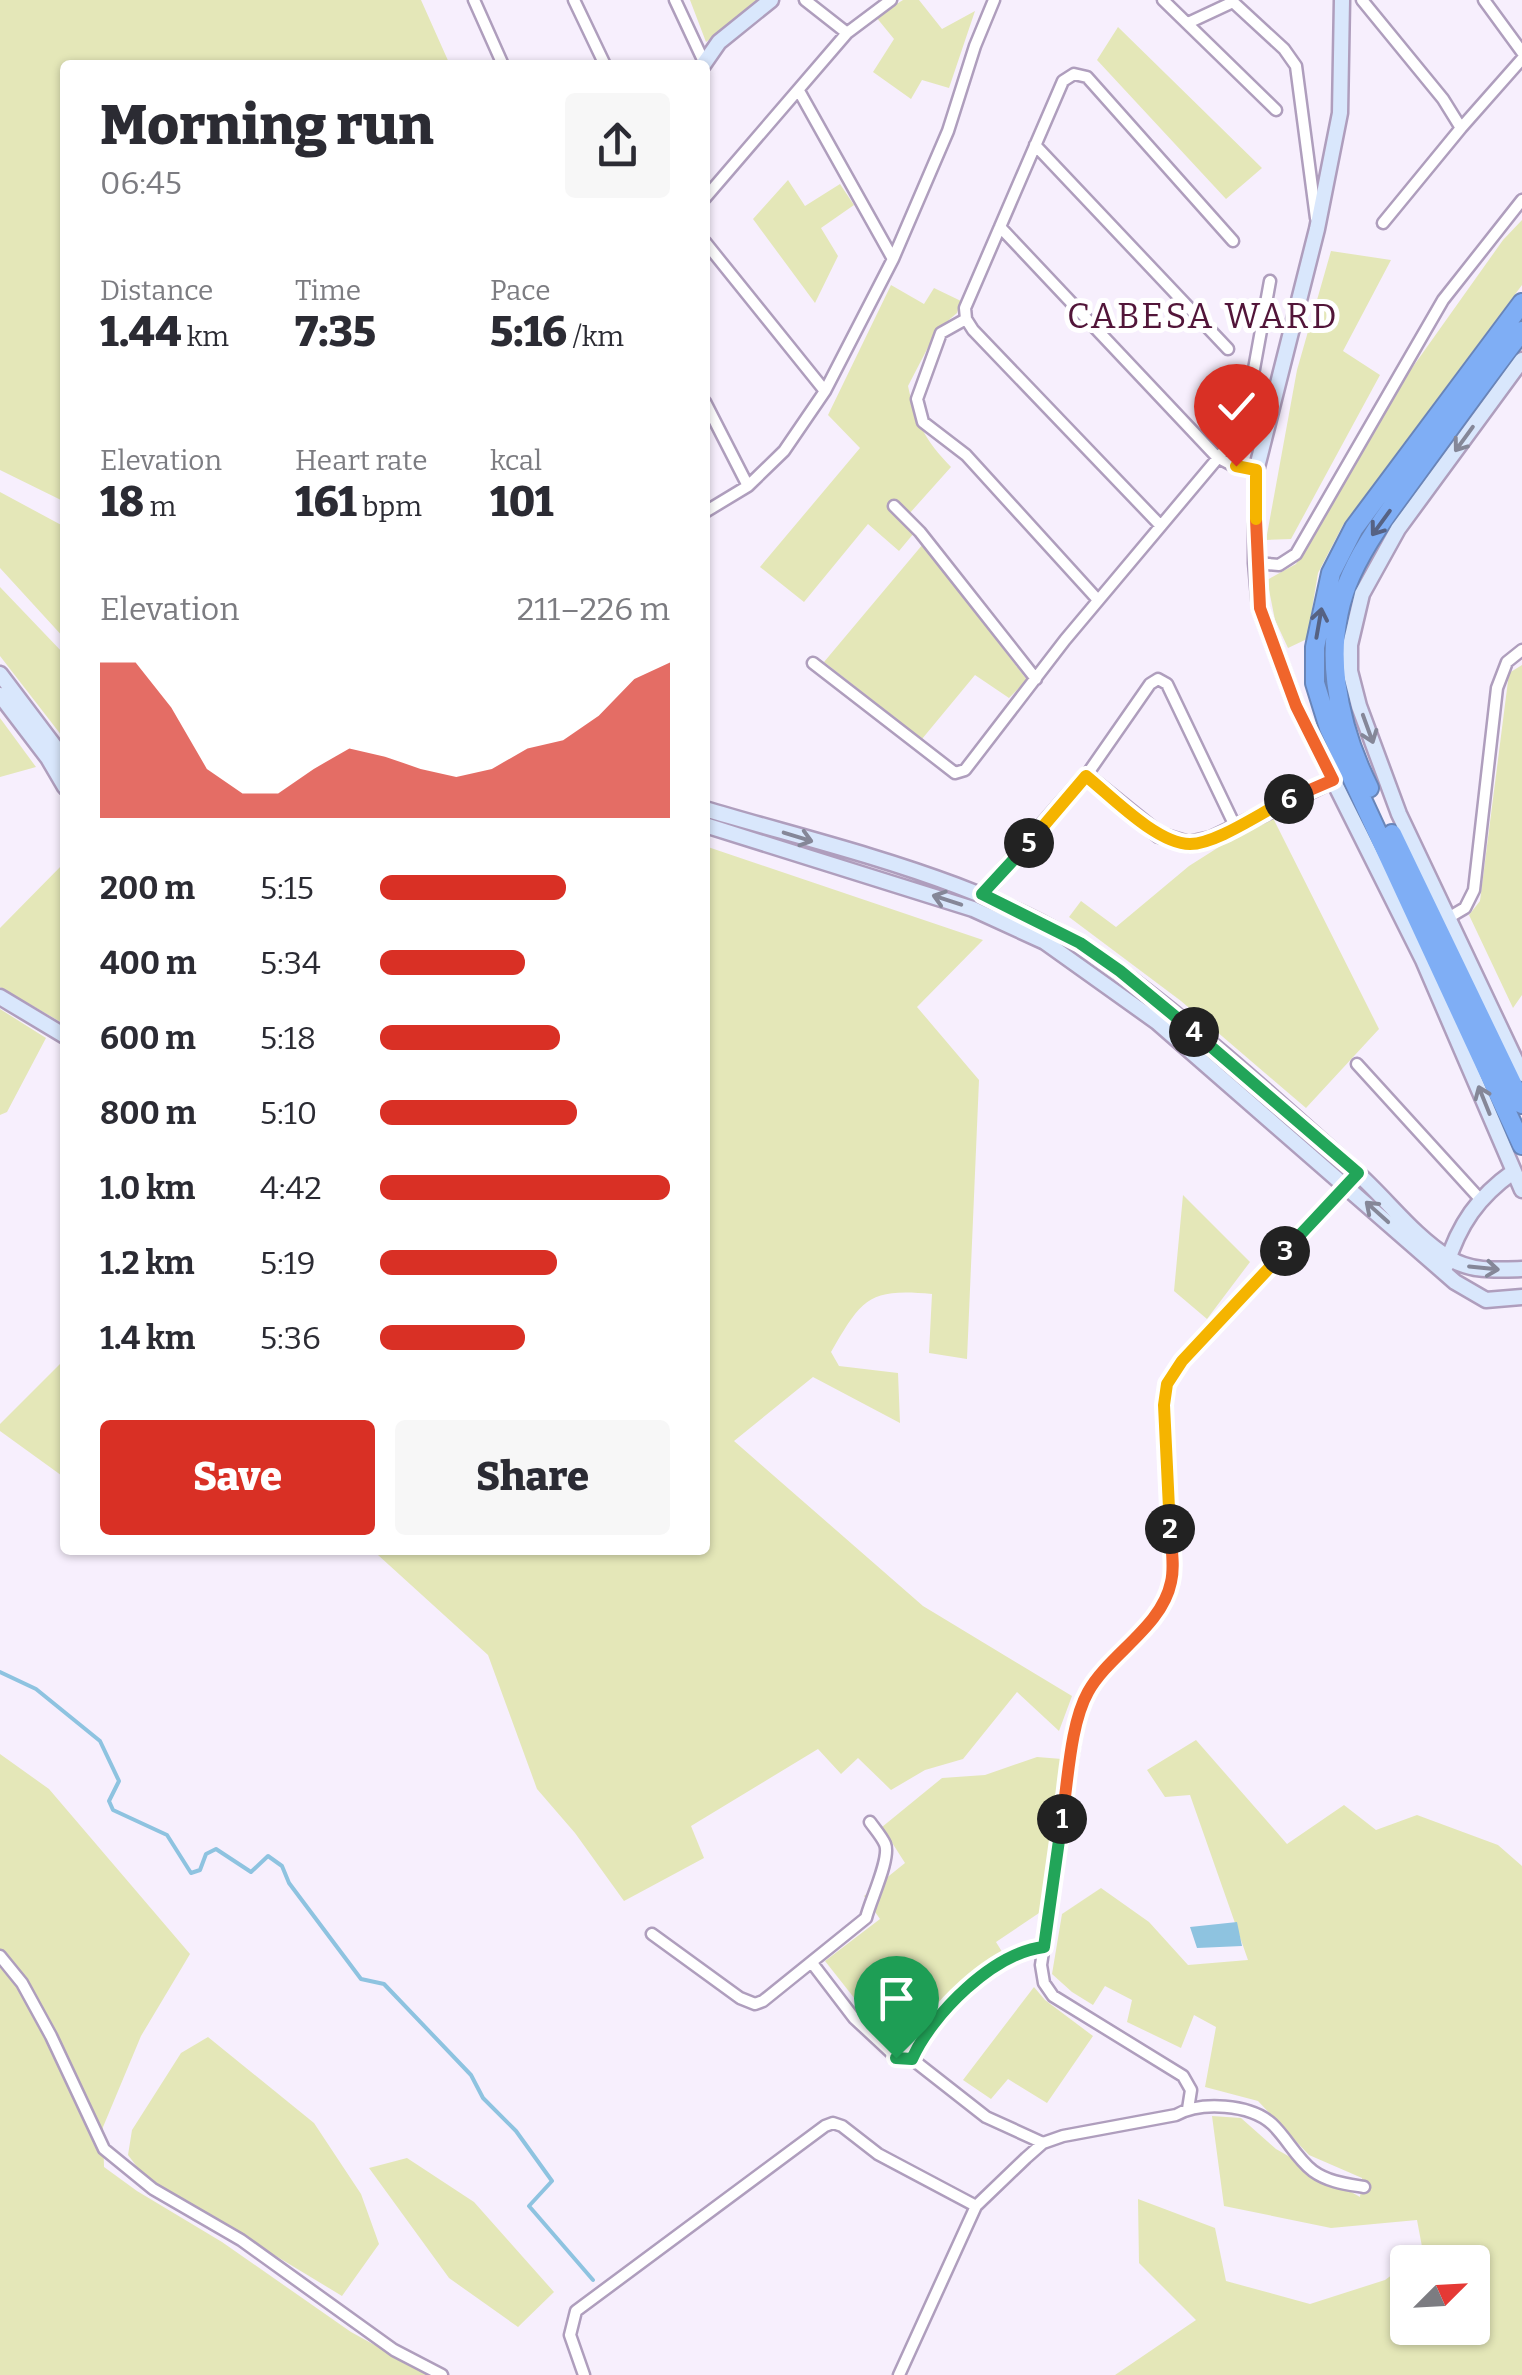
<!DOCTYPE html>
<html lang="en">
<head>
<meta charset="utf-8">
<style>
	body { margin:0; font-family:Bitter,serif; background:#f7f7f7; color:#2b2b33; height:100vh; display:flex; flex-direction:column; font-size:38px; white-space:nowrap }
	* { box-sizing:border-box; margin:0 }
	p { font-size:32px; color:#7c7c81 }
	.icon { flex:none; width:55px; height:55px; fill:none; stroke:currentColor; stroke-width:2; stroke-linecap:round; stroke-linejoin:round }
	.map { position:relative; flex:1; overflow:hidden }
	.details { position:absolute; left:60px; top:60px; width:650px; height:1495px; display:flex; flex-direction:column; background:#fff; border-radius:10px; box-shadow:0 2px 8px #0004 }
	.details>* { flex:none }
	.needle { width:65px; rotate:66deg }
	.buttons { position:absolute; left:1390px; top:2245px; display:grid; gap:20px }
	.buttons a { display:grid; place-items:center; width:100px; height:100px; border-radius:10px; background:#fff; box-shadow:0 2px 8px #0004; font-size:50px }
	.pin { position:absolute; display:grid; place-items:center; width:85px; height:85px; color:#fff; margin:-102px -42px; border-radius:50% 50% 50% 0; rotate:-45deg; box-shadow:0 0 10px #0007 }
	.pin .icon { rotate:45deg }
	.km { position:absolute; width:50px; height:50px; margin:-25px; border-radius:50%; background:#222; color:#fff; font-size:28px; line-height:50px; text-align:center }
	.round { display:grid; place-items:center; flex:none; width:105px; height:105px; border-radius:10px; background:#f7f7f7 }
	.summary { display:flex; align-items:center; justify-content:space-between; height:170px; padding:0 40px }
	h1 { font-size:55px; font-weight:800; line-height:75px }
	.figures { display:grid; grid-template-columns:repeat(3,1fr); gap:15px; height:170px; padding:10px 40px }
	.figures div { display:grid; align-content:center }
	.figures b { font-size:42px; font-weight:800 }
	.figures small { font-size:28px; font-weight:400 }
	.figures p { font-size:28px }
	.chart { height:280px; padding:20px 40px }
	.chart p { display:flex; justify-content:space-between }
	.chart svg { width:100%; height:180px; margin-top:10px; fill:#d93025; opacity:.7 }
	.cta { display:flex; gap:20px; margin-top:auto; padding:20px 40px }
	.cta a { flex:1; height:115px; border-radius:10px; background:#d93025; color:#fff; font-size:40px; font-weight:800; line-height:115px; text-align:center }
	.cta a+a { background:#f7f7f7; color:#2b2b33 }
	ul { padding:0 40px; list-style:none; font-size:32px }
	li { display:grid; grid-template-columns:160px 120px 1fr; align-items:center; height:75px }
	li i { height:25px; border-radius:12px; background:#d93025 }
	.map>svg:first-child { display:block }
	.green { fill:#e4e7b8 }
	.water { fill:#8ec3e0 }
	.lines { fill:none; stroke-linecap:round; stroke-linejoin:round }
	.stream { stroke:#8ec3e0; stroke-width:4 }
	.street-casing { stroke:#af9ebd; stroke-width:15 }
	.secondary-casing { stroke:#af9ebd; stroke-width:19 }
	.highway-casing { stroke:#6985b8; stroke-width:22 }
	.street { stroke:#fff; stroke-width:10 }
	.secondary { stroke:#d9e7fc; stroke-width:14 }
	.highway { stroke:#7faef5; stroke-width:18 }
	.oneway { stroke:#858798 }
	.oneway2 { stroke:#566283 }
	.split-1-casing { stroke:#fff; stroke-width:20 }
	.split-2-casing { stroke:#fff; stroke-width:20 }
	.split-3-casing { stroke:#fff; stroke-width:20 }
	.split-4-casing { stroke:#fff; stroke-width:20 }
	.split-5-casing { stroke:#fff; stroke-width:20 }
	.split-6-casing { stroke:#fff; stroke-width:20 }
	.split-7-casing { stroke:#fff; stroke-width:20 }
	.split-8-casing { stroke:#fff; stroke-width:20 }
	.split-1 { stroke:#22a559; stroke-width:12 }
	.split-2 { stroke:#f0652b; stroke-width:12 }
	.split-3 { stroke:#f5b400; stroke-width:12 }
	.split-4 { stroke:#22a559; stroke-width:12 }
	.split-5 { stroke:#22a559; stroke-width:12 }
	.split-6 { stroke:#f5b400; stroke-width:12 }
	.split-7 { stroke:#f0652b; stroke-width:12 }
	.split-8 { stroke:#f5b400; stroke-width:12 }
	.labels { text-anchor:middle; stroke-width:10; stroke-linejoin:round; paint-order:stroke }
	.neighbourhood-label { font-size:35px; letter-spacing:2.5px; fill:#521539; stroke:#fff }
</style>
</head>
<body>
<div class="map">
<svg width="1522" height="2375" viewBox="0 0 1522 2375">
	<rect width="100%" height="100%" fill="#f7effd"/>
	<path class="green" d="M0 0H421L450 65H65V502L0 470Z
		M690 0H764L706 42Z
		M903 0H919L942 29 975 11 949 88 922 80 911 99 873 72 894 39 876 17Z
		M1118 27 1262 168 1226 199 1097 60Z
		M788 180 805 206 840 184 854 205 821 228 838 256 815 303 753 219Z
		M1522 220V285L1343 525 1318 573 1307 639 1288 648 1275 620 1267 580 1296 564 1390 399 1503 240Z
		M1331 251 1391 260 1343 351 1380 375 1291 539 1266 540 1297 370Z
		M891 285 924 304 934 288 961 301 957 313 937 330 908 386C916 423 925 440 951 467L909 514 919 527 899 551 868 524 804 602 760 567 860 448 828 415Z
		M0 492 65 527V639L0 568Z
		M923 544 1027 680 1009 698 975 675 922 739 824 662Z
		M0 587 65 655V740L0 656Z
		M1522 665V995L1513 1008 1469 915 1480 901 1509 673Z
		M0 718 36 767 0 777Z
		M1271 814 1379 1029 1306 1108 1181 1001 1069 917 1081 901 1116 927 1189 866Z
		M705 846 983 940 917 1007 979 1080 967 1359 929 1353 932 1294C868 1288 862 1299 831 1352L839 1366 898 1373 900 1423 813 1377 734 1441 923 1606 1072 1696 1059 1731 1017 1692 963 1759 925 1770 891 1790 858 1758 841 1774 818 1749 691 1826 704 1858 624 1901 575 1833 537 1789 488 1655 378 1555 364 1550H705Z
		M65 862V1022L64 1024 0 987V928Z
		M0 1009 46 1038 7 1112 0 1115Z
		M1183 1195 1250 1262 1207 1319 1174 1291Z
		M65 1359V1478L0 1431V1424Z
		M1196 1740 1287 1844 1344 1805 1376 1830 1417 1815 1498 1845 1522 1866V2375H1115L1196 2320 1139 2263 1138 2199 1215 2228 1226 2281 1310 2304 1385 2280 1407 2264 1408 2328H1472V2262H1409L1423 2252 1417 2220 1331 2228 1224 2206 1212 2116 1241 2118 1276 2149 1360 2197 1362 2178 1309 2155 1258 2101 1205 2087 1216 2027 1194 2015 1181 2048 1127 2022 1132 2000 1105 1986 1093 2005 1072 1992 1052 1974 1062 1914 1101 1888 1149 1922 1188 1965 1248 1960 1190 1795 1165 1797 1147 1770Z
		M0 1754 49 1789 190 1954 141 2036 103 2127 104 2167 137 2191 222 2242 351 2332 429 2375H0Z
		M1037 1757 1062 1759 1045 1909 996 1942 1004 1955 962 1984 938 2012 917 2004 895 2039 866 2013 825 1961 880 1919 864 1896 905 1863 882 1827 942 1778 985 1775Z
		M1034 1987 1045 2000 1093 2036 1047 2103 1008 2079 991 2099 963 2080Z
		M208 2037 314 2123 361 2194 379 2244 342 2296 144 2176 128 2155 132 2130 181 2053Z
		M407 2158 474 2202 554 2292 518 2327 449 2278 369 2168Z"/>
	<path class="water" d="M1237 1922 1242 1946 1197 1948 1190 1927Z"/>
	<g class="lines">
		<path class="stream" d="M0 1672 36 1689 100 1741 119 1781 109 1801 113 1810 167 1835 191 1873 200 1870 206 1854 216 1849 251 1872 268 1856 282 1866 289 1883 361 1979 384 1984 471 2075 483 2098 516 2131 552 2181 529 2206 593 2280"/>
		<g class="street-casing">
			<path id="street" d="M474 0 503 65
				M574 0 605 65
				M675 0 704 62
				M805 0 847 33
				M1163 0 1276 110
				M1362 0 1443 99 1461 128 1522 59
				M1484 0 1522 52
				M1188 23 1233 2 1284 49 1296 66 1316 218
				M799 91 893 259
				M1035 145 1228 349
				M705 198 847 33 891 0
				M1383 223 1461 128
				M1000 227 1217 457 1236 467 1256 471
				M705 242 825 391
				M966 319 941 333 917 399 923 422 966 455 1098 600
				M705 402 748 486
				M894 506 920 532 1036 679
				M705 512 748 486 784 451 825 391 893 259 948 131 975 46 994 0
				M1160 525 973 330 966 319 965 308 1063 81 1074 74 1087 77 1233 241
				M1256 563 1279 565 1296 554 1443 300 1522 200
				M813 663 955 773 965 770 1065 640 1238 434 1254 369 1270 281
				M1086 776 1150 684 1158 679 1167 684 1235 826
				M1448 918 1465 908 1474 890 1497 688 1507 662 1522 650
				M1357 1064 1480 1199
				M652 1934 740 1998 755 2004 763 2001 866 1918C870 1901 891 1858 885 1844 882 1837 875 1829 870 1822
				M0 1956 22 1983 51 2036 104 2149 153 2189 241 2240 394 2350 442 2375
				M812 1963 854 2018 897 2058 912 2059
				M1188 2109 1191 2090 1183 2076 1053 1996 1044 1983 1041 1965 1076 1731C1079 1719 1081 1703 1087 1692 1110 1650 1161 1626 1172 1577L1164 1405 1167 1384 1181 1361 1349 1183
				M1043 2143 986 2117 912 2059C932 2014 993 1953 1043 1947
				M584 2375 570 2335 576 2311 825 2126 833 2123 842 2126 878 2154 976 2206
				M899 2375 976 2206 1026 2158 1043 2143 1063 2136 1176 2115C1201 2101 1250 2104 1272 2124 1287 2138 1296 2158 1313 2171 1328 2182 1346 2184 1364 2187"/>
		</g>
		<g class="secondary-casing">
			<path id="secondary" d="M1342 0 1340 113 1317 229 1256 471V563L1260 608 1296 706 1423 960 1522 1190
				M703 65 719 42 771 0
				M1522 360 1398 529 1362 594 1350 645V671L1359 706 1399 814 1522 1074
				M0 674 65 760
				M0 695 48 758 65 787
				M705 809C846 851 998 882 1118 970 1201 1031 1278 1102 1355 1171 1386 1198 1413 1236 1449 1258 1471 1272 1497 1270 1522 1269
				M705 825 973 909 1045 942 1157 1022 1455 1282 1486 1300 1522 1297
				M983 894 1086 776 1159 835 1189 844 1211 839 1333 780
				M0 997 65 1036
				M1446 1266C1459 1224 1478 1197 1513 1172"/>
		</g>
		<g class="highway-casing">
			<path id="highway" d="M1522 303 1354 528 1331 573 1315 647V683L1329 728 1522 1145
				M1369 788C1337 723 1320 644 1351 575 1369 535 1397 501 1422 466 1455 421 1488 375 1522 331
				M1392 834 1522 1104"/>
		</g>
		<use href="#street" class="street"/>
		<use href="#secondary" class="secondary"/>
		<use href="#highway" class="highway"/>
	</g>
	<defs><path id="oneway-shaft" d="M-6 0H5M1.5-3L5.5 0L1.5 3" fill="none" stroke-width="1.6" stroke-linecap="round" stroke-linejoin="round" transform="scale(2.5)"/></defs>
	<g class="oneway">
		<use href="#oneway-shaft" transform="translate(1464 439) rotate(126)"/>
		<use href="#oneway-shaft" transform="translate(1368 729) rotate(70)"/>
		<use href="#oneway-shaft" transform="translate(798 837) rotate(17)"/>
		<use href="#oneway-shaft" transform="translate(947 900) rotate(-162)"/>
		<use href="#oneway-shaft" transform="translate(1484 1100) rotate(-112)"/>
		<use href="#oneway-shaft" transform="translate(1377 1212) rotate(-138)"/>
		<use href="#oneway-shaft" transform="translate(1484 1268) rotate(6)"/>
	</g>
	<g class="oneway2">
		<use href="#oneway-shaft" transform="translate(1381 523) rotate(126)"/>
		<use href="#oneway-shaft" transform="translate(1319 623) rotate(-80)"/>
	</g>
	<g class="lines">
		<g class="split-1-casing">
			<path id="split-1" d="M896 2058 912 2059C932 2014 993 1953 1044 1947L1062 1819"/>
		</g>
		<g class="split-2-casing">
			<path id="split-2" d="M1062 1819C1068 1782 1070 1724 1088 1692 1109 1654 1162 1627 1171 1582 1175 1566 1171 1546 1170 1529"/>
		</g>
		<g class="split-3-casing">
			<path id="split-3" d="M1170 1529 1164 1405 1167 1384 1182 1361 1285 1251"/>
		</g>
		<g class="split-4-casing">
			<path id="split-4" d="M1194 1032 1358 1173 1285 1251"/>
		</g>
		<g class="split-5-casing">
			<path id="split-5" d="M1029 843 982 894 1080 943 1120 971 1194 1032"/>
		</g>
		<g class="split-6-casing">
			<path id="split-6" d="M1029 843 1086 776C1111 796 1157 844 1190 844 1217 844 1263 811 1289 799"/>
		</g>
		<g class="split-7-casing">
			<path id="split-7" d="M1256 519 1260 608 1296 706 1333 780 1289 799"/>
		</g>
		<g class="split-8-casing">
			<path id="split-8" d="M1236 466 1256 470V519"/>
		</g>
		<use href="#split-1" class="split-1"/>
		<use href="#split-2" class="split-2"/>
		<use href="#split-3" class="split-3"/>
		<use href="#split-4" class="split-4"/>
		<use href="#split-5" class="split-5"/>
		<use href="#split-6" class="split-6"/>
		<use href="#split-7" class="split-7"/>
		<use href="#split-8" class="split-8"/>
	</g>
	<g class="labels">
		<g class="neighbourhood-label">
			<text x="1203" y="328">CABESA WARD</text>
		</g>
	</g>
</svg>
<div class="buttons">
<a><svg class="needle" viewBox="-14 -14 28 28"><path d="M0-13l5 13h-10z" fill="#e53935"/><path d="M0 13l5-13h-10z" fill="#7c7c81"/></svg></a>
</div>
<div class="pin" style="left:896px;top:2058px;background:#1e9e55"><svg class="icon" aria-label="arrive" viewBox="0 0 24 24"><path d="M6 21V4h12l-3 4 3 4H6"/></svg></div>
<div class="pin" style="left:1236px;top:466px;background:#d93025"><svg class="icon" aria-label="check" viewBox="0 0 24 24"><path d="M5 12l5 5 9-10"/></svg></div>
<b class="km" style="left:1062px;top:1819px">1</b>
<b class="km" style="left:1170px;top:1529px">2</b>
<b class="km" style="left:1285px;top:1251px">3</b>
<b class="km" style="left:1194px;top:1032px">4</b>
<b class="km" style="left:1029px;top:843px">5</b>
<b class="km" style="left:1289px;top:799px">6</b>
<section class="details">
<div class="summary"><div><h1>Morning run</h1><p>06:45</p></div><a class="round"><svg class="icon" aria-label="share" viewBox="0 0 24 24"><path d="M12 15V3M7 8l5-5 5 5M5 13v7h14v-7"/></svg></a></div>
<div class="figures">
<div><p>Distance</p><b>1.44<small> km</small></b></div>
<div><p>Time</p><b>7:35</b></div>
<div><p>Pace</p><b>5:16<small> /km</small></b></div>
</div>
<div class="figures">
<div><p>Elevation</p><b>18<small> m</small></b></div>
<div><p>Heart rate</p><b>161<small> bpm</small></b></div>
<div><p>kcal</p><b>101</b></div>
</div>
<div class="chart"><p><span>Elevation</span>211–226 m</p>
<svg viewBox="0 0 160 44" preserveAspectRatio="none"><path d="M0 44V6L10 6L20 17L30 32L40 38L50 38L60 32L70 27L80 29L90 32L100 34L110 32L120 27L130 25L140 19L150 10L160 6V44z"/></svg>
</div>
<ul>
<li><b>200 m</b>5:15<i style="width:64%"></i></li>
<li><b>400 m</b>5:34<i style="width:50%"></i></li>
<li><b>600 m</b>5:18<i style="width:62%"></i></li>
<li><b>800 m</b>5:10<i style="width:68%"></i></li>
<li><b>1.0 km</b>4:42<i style="width:100%"></i></li>
<li><b>1.2 km</b>5:19<i style="width:61%"></i></li>
<li><b>1.4 km</b>5:36<i style="width:50%"></i></li>
</ul>
<div class="cta"><a>Save</a><a>Share</a></div>
</section>
</div>
</body>
</html>
